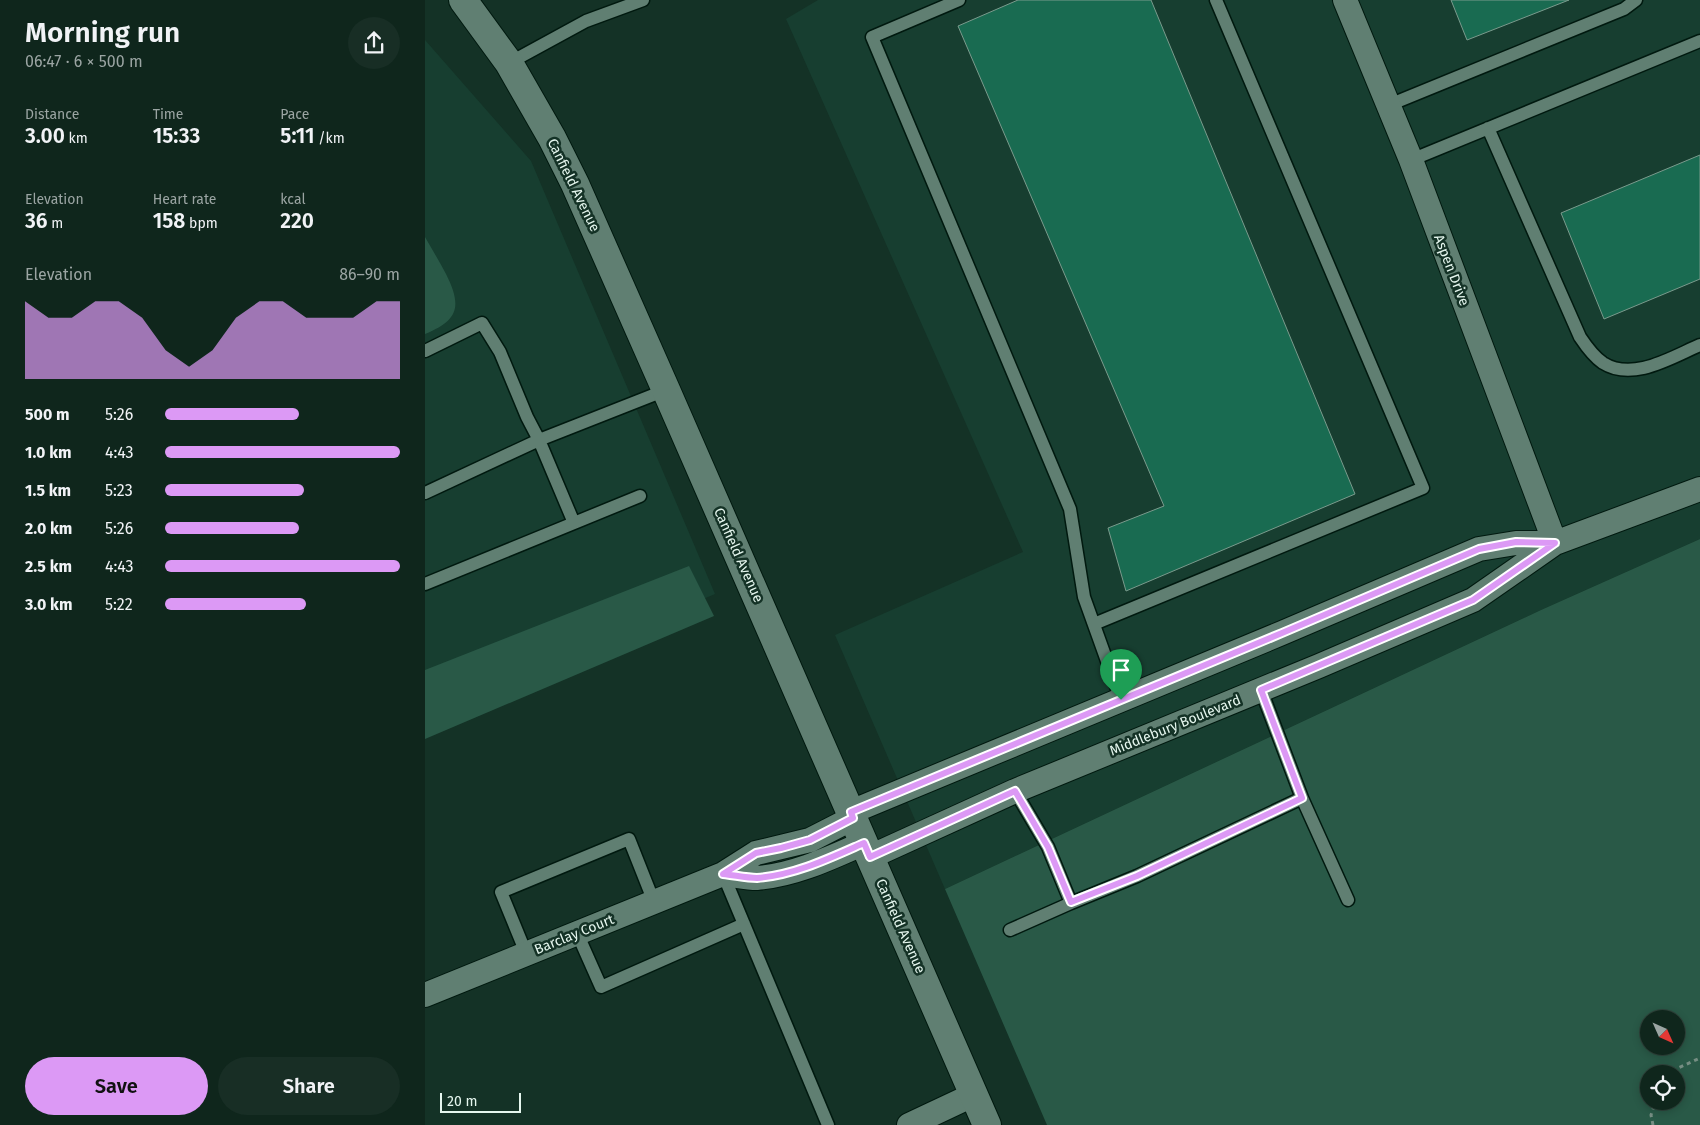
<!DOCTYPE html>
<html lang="en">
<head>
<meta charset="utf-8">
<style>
	body { margin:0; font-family:"Fira Sans",sans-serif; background:#182e25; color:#f1f3f6; height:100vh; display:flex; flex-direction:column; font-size:19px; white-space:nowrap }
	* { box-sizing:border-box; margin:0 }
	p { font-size:16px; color:#9ba5a3 }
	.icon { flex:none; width:28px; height:28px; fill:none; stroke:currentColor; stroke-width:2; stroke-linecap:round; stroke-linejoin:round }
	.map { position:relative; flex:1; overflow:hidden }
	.side { display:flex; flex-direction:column; background:#0f261c; width:425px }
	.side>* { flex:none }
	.needle { width:32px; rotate:135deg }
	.buttons { position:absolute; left:1215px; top:1010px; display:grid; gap:10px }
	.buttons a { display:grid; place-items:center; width:45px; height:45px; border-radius:50%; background:#0f261c; box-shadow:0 2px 8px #0003,0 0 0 1px #2f433b; font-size:25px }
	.scale { position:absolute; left:15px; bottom:12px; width:81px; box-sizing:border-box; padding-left:5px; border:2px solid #e5f6ee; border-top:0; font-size:14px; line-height:18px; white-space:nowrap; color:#e5f6ee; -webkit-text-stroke:4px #143226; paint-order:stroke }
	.pin { position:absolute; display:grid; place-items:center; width:42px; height:42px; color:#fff; margin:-51px -21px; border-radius:50% 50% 50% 0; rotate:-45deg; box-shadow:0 0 5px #0007 }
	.pin .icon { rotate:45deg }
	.round { display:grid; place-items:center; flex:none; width:52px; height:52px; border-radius:26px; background:#182e25 }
	.overview { display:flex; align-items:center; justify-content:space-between; height:85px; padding:0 25px }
	h1 { font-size:28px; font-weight:600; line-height:38px }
	.metrics { display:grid; grid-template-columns:repeat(3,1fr); gap:8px; height:85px; padding:5px 25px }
	.metrics div { display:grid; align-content:center }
	.metrics b { font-size:21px; font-weight:600 }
	.metrics small { font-size:14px; font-weight:400 }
	.metrics p { font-size:14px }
	.chart { height:140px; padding:10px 25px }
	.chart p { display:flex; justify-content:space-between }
	.chart svg { width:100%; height:90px; margin-top:5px; fill:#dc99f5; opacity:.7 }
	.button { display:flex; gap:10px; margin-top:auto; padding:10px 25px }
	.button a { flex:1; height:58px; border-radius:30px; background:#dc99f5; color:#111; font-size:20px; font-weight:600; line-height:58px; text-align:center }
	.button a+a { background:#182e25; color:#f1f3f6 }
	ul { padding:0 25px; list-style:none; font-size:16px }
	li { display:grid; grid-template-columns:80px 60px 1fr; align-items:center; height:38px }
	li i { height:12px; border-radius:6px; background:#dc99f5 }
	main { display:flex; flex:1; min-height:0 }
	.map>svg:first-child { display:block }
	.built { fill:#173e30 }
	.green { fill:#295947; fill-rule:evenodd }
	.building { fill:#196b51; stroke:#7b9b8d }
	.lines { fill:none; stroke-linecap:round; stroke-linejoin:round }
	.service-casing { stroke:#00190f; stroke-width:15 }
	.minor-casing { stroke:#00190f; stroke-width:26 }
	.tertiary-casing { stroke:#00190f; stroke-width:30 }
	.path { stroke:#768e83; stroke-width:3; stroke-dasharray:4 4; stroke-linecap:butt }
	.service { stroke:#607f72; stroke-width:12 }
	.minor { stroke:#607f72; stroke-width:24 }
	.tertiary { stroke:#607f72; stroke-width:28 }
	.route-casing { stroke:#fff; stroke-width:10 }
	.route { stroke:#dc99f5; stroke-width:6 }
	.labels { text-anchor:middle; stroke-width:5; stroke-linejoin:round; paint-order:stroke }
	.street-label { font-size:14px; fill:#e5f6ee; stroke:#143226 }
</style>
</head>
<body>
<main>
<section class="side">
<div class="overview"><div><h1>Morning run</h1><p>06:47 · 6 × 500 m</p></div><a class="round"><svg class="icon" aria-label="share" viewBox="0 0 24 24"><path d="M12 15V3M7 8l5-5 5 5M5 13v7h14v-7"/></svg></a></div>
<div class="metrics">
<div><p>Distance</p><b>3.00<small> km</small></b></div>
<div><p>Time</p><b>15:33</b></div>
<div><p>Pace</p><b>5:11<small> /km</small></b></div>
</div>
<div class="metrics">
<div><p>Elevation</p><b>36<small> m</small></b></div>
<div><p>Heart rate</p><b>158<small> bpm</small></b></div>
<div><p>kcal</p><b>220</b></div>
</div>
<div class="chart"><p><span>Elevation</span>86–90 m</p>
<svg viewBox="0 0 160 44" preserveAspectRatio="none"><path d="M0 44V6L10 14L20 14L30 6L40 6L50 14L60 30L70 38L80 30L90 14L100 6L110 6L120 14L130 14L140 14L150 6L160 6V44z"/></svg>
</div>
<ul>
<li><b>500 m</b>5:26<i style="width:57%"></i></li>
<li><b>1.0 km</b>4:43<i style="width:100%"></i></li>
<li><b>1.5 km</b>5:23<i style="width:59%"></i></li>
<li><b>2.0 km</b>5:26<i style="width:57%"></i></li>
<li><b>2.5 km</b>4:43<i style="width:100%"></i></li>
<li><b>3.0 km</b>5:22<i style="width:60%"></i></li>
</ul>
<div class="button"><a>Save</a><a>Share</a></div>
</section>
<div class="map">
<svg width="1275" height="1125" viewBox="0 0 1275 1125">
	<rect width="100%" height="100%" fill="#143226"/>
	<path class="built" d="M393 0H1275V539L1116 610 520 889 410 635 598 552 361 19Z
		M0 40 106 161 290 594 0 716Z"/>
	<path class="green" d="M0 237C7 249 14 261 21 274 37 306 34 320 0 334Z
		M1275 539V1125H622L520 889 1116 610ZM1224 1019H1251V1046H1224ZM1224 1074H1251V1101H1224Z
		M264 566 289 616 0 739V670Z"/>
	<path class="building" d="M593 0H726L930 494 701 591 683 528 739 506 533 26Z
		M1026 0H1144L1042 40Z
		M1275 155V279L1179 319 1136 213Z"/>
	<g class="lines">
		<g class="service-casing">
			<path id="service" d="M534 0 447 37 645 509 659 597 696 700
				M84 63 161 21 218 0
				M964 105 1199 9 1211 0
				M1063 128 1155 337C1161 346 1169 357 1178 363 1208 382 1247 357 1275 345
				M986 160 1275 41
				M0 351 57 323 75 352 102 417 114 440 149 523
				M0 493 114 440 241 390
				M0 584 215 496
				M669 624 998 488 791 0
				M590 791 623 847 646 903
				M877 798 923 900
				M298 874 403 1125
				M585 930 646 903 712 876 877 798 836 690
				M152 933 176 987 319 924
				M101 953 76 892 204 839 229 902"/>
		</g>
		<g class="minor-casing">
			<path id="minor" d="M920 0 986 160 1130 543
				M426 812 857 633 1054 549 1091 543H1130
				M445 857 590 791 894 666 1048 600 1130 543 1275 489
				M298 874C309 875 321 878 332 878 370 875 405 858 439 843
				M0 995 298 874 331 853 385 840 428 818
				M484 1125 550 1094"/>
		</g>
		<g class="tertiary-casing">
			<path id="tertiary" d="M38 0 84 63 127 138 150 184 241 390 562 1125"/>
		</g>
		<path class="path" d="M1240 1074 1275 1058
			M1228 1125 1226 1115 1231 1101"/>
		<use href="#service" class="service"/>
		<use href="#minor" class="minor"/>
		<use href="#tertiary" class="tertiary"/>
	</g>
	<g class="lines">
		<g class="route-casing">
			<path id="route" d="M1091 542 1130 543 1048 600 836 690 877 798 712 876 646 902 623 847 590 791 445 857 439 843C405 858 370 875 332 878 321 878 309 875 298 874L331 853 356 848 385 840 428 818 426 812 857 633 1054 549Z"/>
		</g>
		<use href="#route" class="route"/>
	</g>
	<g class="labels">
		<g class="street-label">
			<text transform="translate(149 185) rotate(64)" y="5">Canfield Avenue</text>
			<text transform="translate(1027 270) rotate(69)" y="5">Aspen Drive</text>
			<text transform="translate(314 555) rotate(66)" y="5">Canfield Avenue</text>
			<text transform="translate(750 725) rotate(-22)" y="5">Middlebury Boulevard</text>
			<text transform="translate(476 926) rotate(66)" y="5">Canfield Avenue</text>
			<text transform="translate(149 934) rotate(-22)" y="5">Barclay Court</text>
		</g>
	</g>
</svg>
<div class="buttons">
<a><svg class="needle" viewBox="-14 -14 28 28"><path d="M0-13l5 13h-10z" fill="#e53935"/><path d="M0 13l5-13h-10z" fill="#9ba5a3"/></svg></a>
<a><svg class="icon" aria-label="locate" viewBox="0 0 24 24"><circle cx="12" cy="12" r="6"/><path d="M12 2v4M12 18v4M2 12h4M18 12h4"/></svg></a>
</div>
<div class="scale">20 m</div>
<div class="pin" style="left:696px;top:700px;background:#1e9e55"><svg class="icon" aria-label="arrive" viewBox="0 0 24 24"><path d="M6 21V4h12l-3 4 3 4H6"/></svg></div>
</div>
</main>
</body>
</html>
